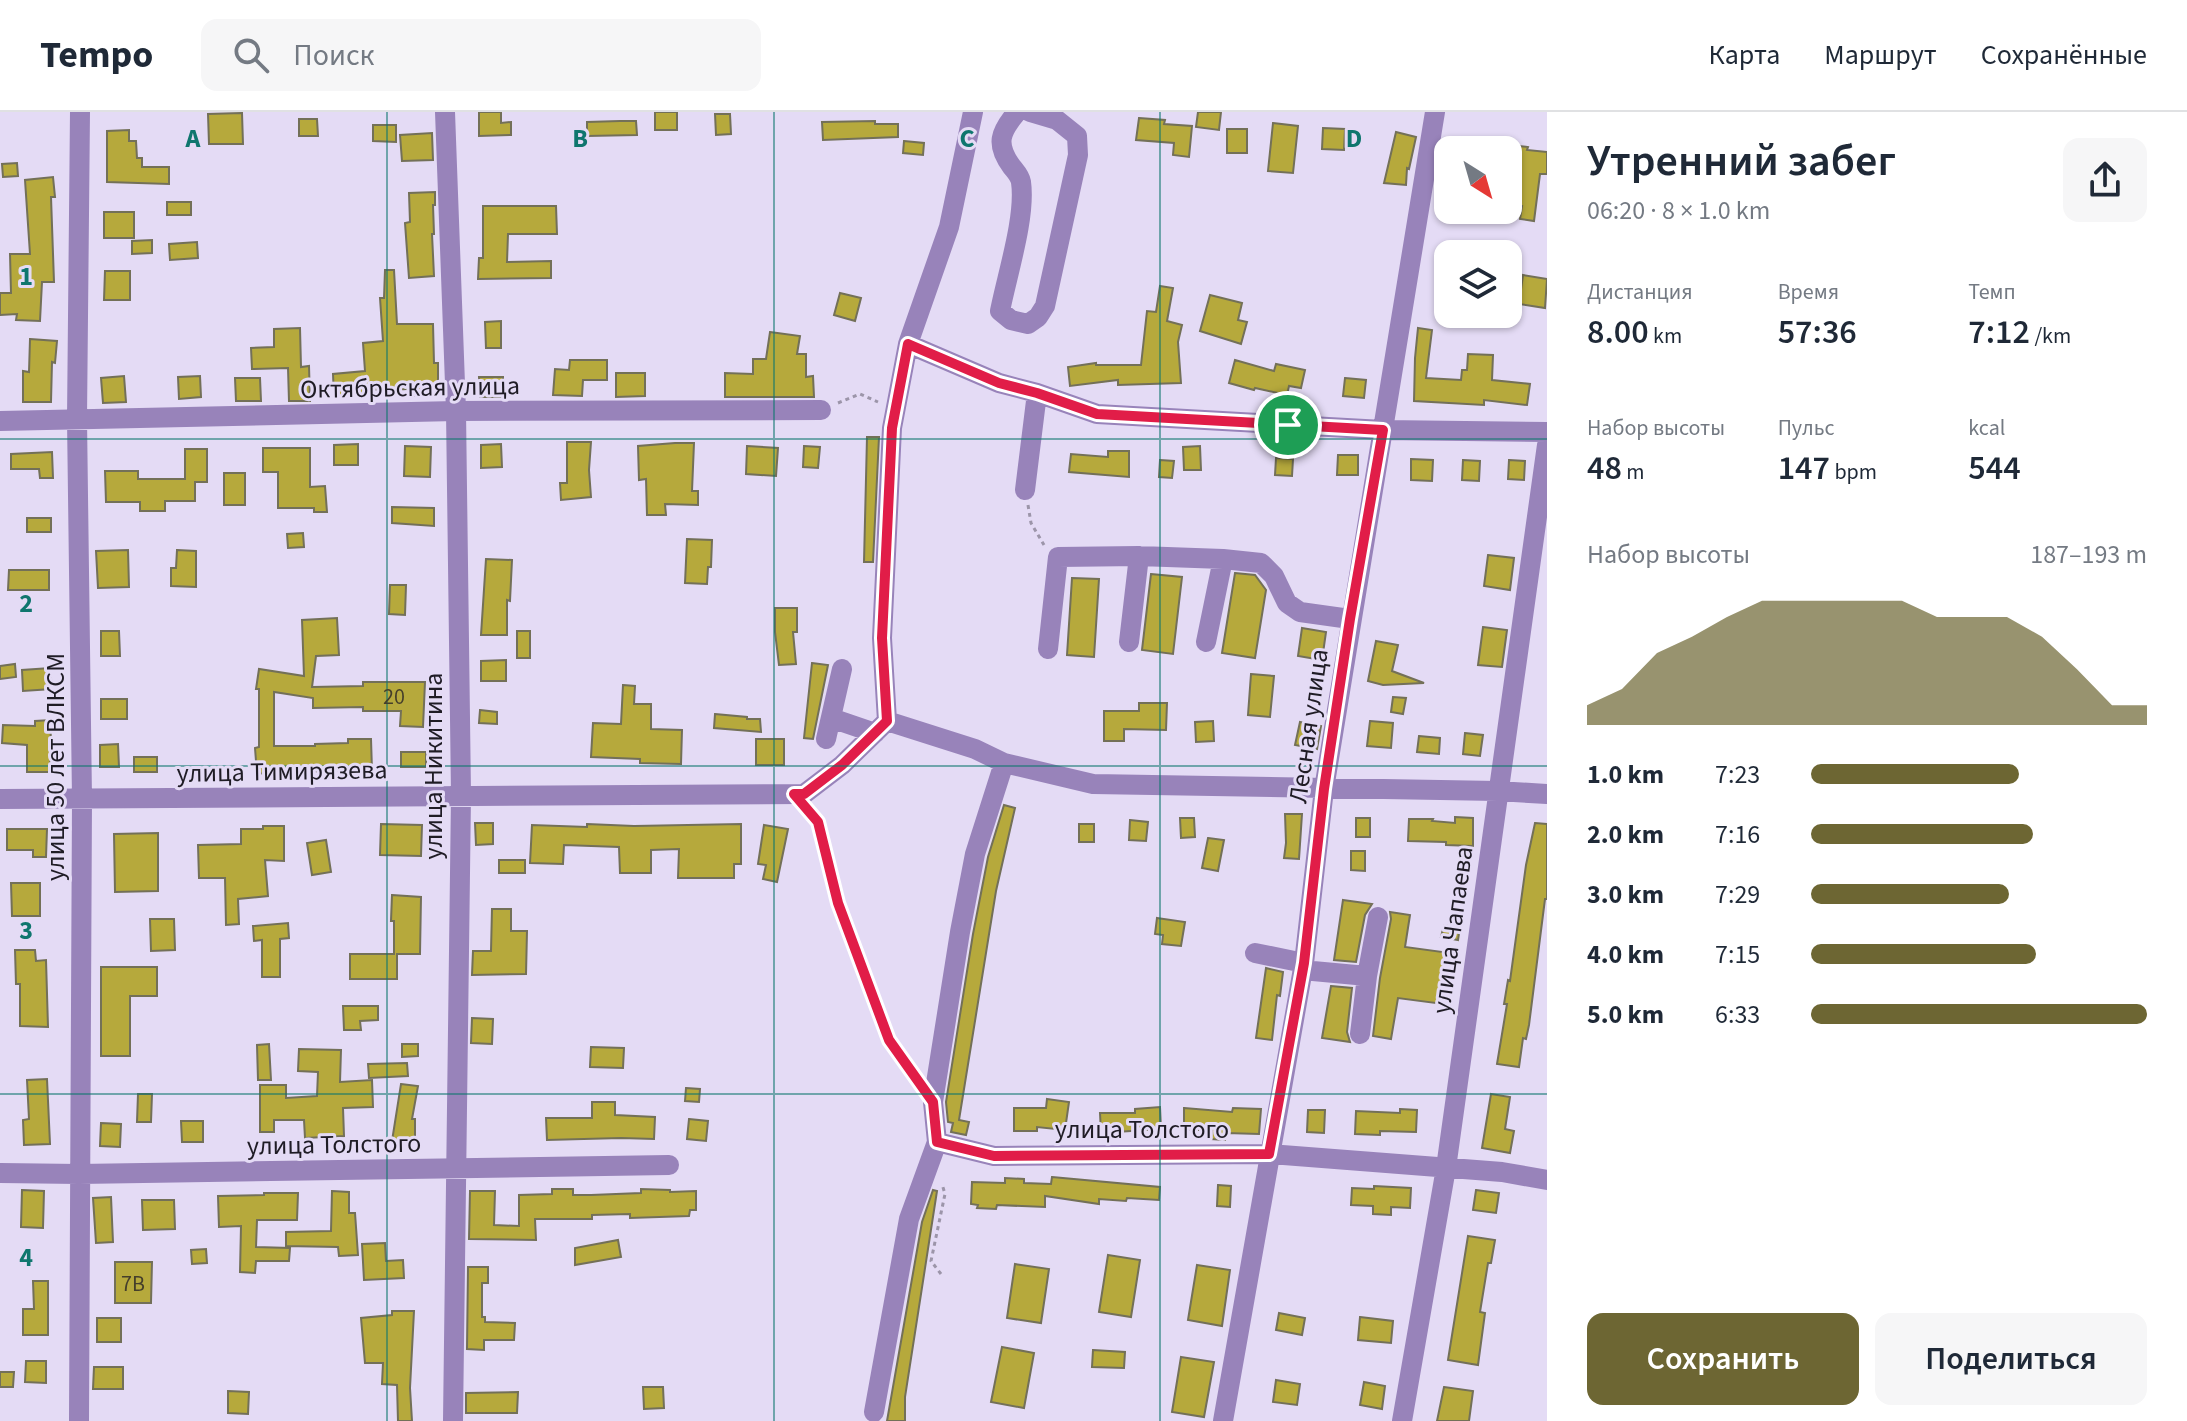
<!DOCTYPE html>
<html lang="ru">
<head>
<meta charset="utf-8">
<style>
	body { margin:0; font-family:"Source Sans 3",sans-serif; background:#f6f6f7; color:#1f2937; height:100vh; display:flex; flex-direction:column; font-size:30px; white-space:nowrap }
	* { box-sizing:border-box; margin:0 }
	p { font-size:26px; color:#747a83 }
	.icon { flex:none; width:44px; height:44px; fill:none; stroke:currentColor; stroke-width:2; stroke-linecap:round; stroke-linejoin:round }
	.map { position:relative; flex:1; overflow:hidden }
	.sheet { display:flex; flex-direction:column; background:#fff; width:640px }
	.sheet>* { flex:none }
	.needle { width:52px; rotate:143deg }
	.controls { position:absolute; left:1434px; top:24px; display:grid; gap:16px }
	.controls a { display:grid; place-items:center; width:88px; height:88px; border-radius:16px; background:#fff; box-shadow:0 2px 6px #0004; font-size:40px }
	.pin { position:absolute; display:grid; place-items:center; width:68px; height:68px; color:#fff; margin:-34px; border:4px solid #fff; border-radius:50%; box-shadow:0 2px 8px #0007 }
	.round { display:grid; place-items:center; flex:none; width:84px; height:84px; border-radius:16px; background:#f6f6f7 }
	.head { display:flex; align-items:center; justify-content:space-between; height:136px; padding:0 40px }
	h1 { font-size:44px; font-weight:600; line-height:60px }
	.figures { display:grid; grid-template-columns:repeat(3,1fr); gap:12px; height:136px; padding:8px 40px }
	.figures div { display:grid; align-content:center }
	.figures b { font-size:34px; font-weight:600 }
	.figures small { font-size:22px; font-weight:400 }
	.figures p { font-size:22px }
	.chart { height:224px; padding:16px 40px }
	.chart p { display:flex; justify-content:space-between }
	.chart svg { width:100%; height:144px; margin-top:8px; fill:#6d6633; opacity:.7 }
	.action { display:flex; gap:16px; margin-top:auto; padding:16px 40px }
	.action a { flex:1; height:92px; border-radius:16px; background:#6d6633; color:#fff; font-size:32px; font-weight:600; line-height:92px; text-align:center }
	.action a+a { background:#f6f6f7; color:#1f2937 }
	ul { padding:0 40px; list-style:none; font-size:26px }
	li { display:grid; grid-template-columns:128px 96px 1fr; align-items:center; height:60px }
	li i { height:20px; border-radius:10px; background:#6d6633 }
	header { display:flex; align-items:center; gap:48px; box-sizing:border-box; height:112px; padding:0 40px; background:#fff; border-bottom:2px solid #e0e1e3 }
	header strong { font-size:38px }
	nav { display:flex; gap:44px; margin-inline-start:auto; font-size:28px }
	.search { width:560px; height:72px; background:#f6f6f7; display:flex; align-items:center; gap:20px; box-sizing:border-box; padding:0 28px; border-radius:16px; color:#747a83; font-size:30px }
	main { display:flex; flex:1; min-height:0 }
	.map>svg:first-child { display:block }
	.building { fill:#b6a93c; stroke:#737058; stroke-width:2 }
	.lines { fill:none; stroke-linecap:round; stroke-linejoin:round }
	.path { stroke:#9c95a9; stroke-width:3; stroke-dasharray:4 4; stroke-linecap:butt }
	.minor { stroke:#9883ba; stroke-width:20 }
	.route-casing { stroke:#fff; stroke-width:16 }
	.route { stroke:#e11d48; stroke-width:10 }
	.grid { fill:none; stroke:#0f766e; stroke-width:2; stroke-opacity:0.55 }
	.labels { text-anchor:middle; stroke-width:6; stroke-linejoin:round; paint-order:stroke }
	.number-label { font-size:22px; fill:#453f2b }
	.street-label { font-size:26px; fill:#1f1c25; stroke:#e4dbf5 }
	.grid-label { font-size:26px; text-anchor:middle; font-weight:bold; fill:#0f766e; stroke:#e4dbf5; stroke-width:6; stroke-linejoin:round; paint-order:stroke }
</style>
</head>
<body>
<header>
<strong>Tempo</strong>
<div class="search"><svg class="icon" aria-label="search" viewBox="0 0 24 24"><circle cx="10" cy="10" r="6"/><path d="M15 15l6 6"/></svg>Поиск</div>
<nav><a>Карта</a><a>Маршрут</a><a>Сохранённые</a></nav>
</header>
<main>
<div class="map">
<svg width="1547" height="1309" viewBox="0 0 1547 1309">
	<rect width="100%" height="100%" fill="#e4dbf5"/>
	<path class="building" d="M479 0H501V11L511 10V23L479 24Z
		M655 0H677V18H655Z
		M1198 0H1221L1219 18 1196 15Z
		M242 1 243 32H209L208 2Z
		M715 2H730L731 22 716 23Z
		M1139 6 1165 8 1164 12 1192 14 1189 45 1173 43 1174 31 1136 28Z
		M299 7H317L318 24H299Z
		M620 9H636L637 23 587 24V10Z
		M875 9V12H898V25L823 28 822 10Z
		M1273 11 1298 14 1293 61 1268 59Z
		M373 13H396V30L373 29Z
		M1323 16 1345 17 1344 38 1322 37Z
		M1227 17H1247V41H1227Z
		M129 18V29H136L137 46H142V55H169V72L107 70V19Z
		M1396 20 1416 25 1409 57 1407 56 1406 73 1384 71Z
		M432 21 433 48 402 49 400 23Z
		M904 29 924 31 923 43 903 41Z
		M1508 33 1528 35 1527 38 1547 40V62H1540L1534 109 1520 107 1522 94 1508 92 1512 59 1508 58Z
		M17 51 18 64 3 65 2 52Z
		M53 65 55 85H51L54 170H42L40 209 16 208 17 202 0 203V181H11L10 142H30L25 68Z
		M435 80V93H433L434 122H432L434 164 409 166 405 111 410 110 409 81Z
		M167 90H191V103H167Z
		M483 94H556L557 122H508L507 150 551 149V166L478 167 479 146H483Z
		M104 100H134V126H104Z
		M152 128V141L132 142V129Z
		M197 130 198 146 170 148 169 132Z
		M385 158H394L397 212H433L434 251H438V284H410V277L365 278V281L334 286 333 262 365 259 363 231 383 229 380 186H384Z
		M105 159H130V188H104Z
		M1523 163 1547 167 1545 196 1519 192Z
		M1160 174 1173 176 1167 209 1182 213 1178 230 1181 271 1118 273V268L1070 274 1068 255 1096 251V253H1141L1147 199 1156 200Z
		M840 181 861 186 855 209 834 203Z
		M1210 183 1242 191 1238 208 1247 210 1241 232 1200 219Z
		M501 209V236H486L485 210Z
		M300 216 301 255 309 254 310 289H289L288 256 252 257 251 236 274 235V217Z
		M1418 216 1432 218 1426 266 1461 268 1462 258H1467L1468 242 1493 243 1492 268 1530 272 1527 293 1484 288V293L1414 289 1415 246Z
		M770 220 800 224 797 242H806V265L813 264 814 285H725V261L753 262V247H766Z
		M30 227 57 229 55 251 52 250 51 290H23V259L29 260Z
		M570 248H607V268H583L582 284 553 283 555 257 569 258Z
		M1235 248 1274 259 1276 252 1305 258 1301 276 1289 274 1287 283 1255 276 1254 278 1229 271Z
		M616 261H645V284L616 285Z
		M124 264 126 290 103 291 101 266Z
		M200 264 201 285 179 287 178 265Z
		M479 265H503V285H480Z
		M235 266H260L261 289H236Z
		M1345 266 1366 268 1364 286 1343 284Z
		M867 325H879L873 450H864Z
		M567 330H591L589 358 591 385 561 388 560 371H567Z
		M675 331H694L692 379H698V393L665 392 666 403H647L646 367 639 368 638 334Z
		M358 332V353H334V333Z
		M501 332 502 355 481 356V333Z
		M405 334 431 335 430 365 404 364Z
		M747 334 778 336 776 364 746 362Z
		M804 334 820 335 818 356 803 355Z
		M1200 334 1201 358H1184L1183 335Z
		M263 336H310V375L325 374 327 400H314V396H278V360H263Z
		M185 337H207V370H195V389H165V399H140V390H106L105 359H138V367H185Z
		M1108 339H1129V365L1069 360 1071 342 1108 345Z
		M52 340 53 366H40L39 357H11V342Z
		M1338 343H1358V363H1337Z
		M1276 346 1293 347 1292 364 1275 363Z
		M1411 347 1433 348 1432 369 1411 368Z
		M1160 348 1174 349 1172 366 1159 365Z
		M1463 348 1480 349 1479 369 1462 368Z
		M1509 348 1525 349 1524 368 1508 367Z
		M224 361H245V393H224Z
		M392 395 434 396V414L392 411Z
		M27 406H51V420H27Z
		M303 421 304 435 288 436 287 422Z
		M687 427 712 428 711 455H708L707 472 685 471Z
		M128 438 129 475 98 476 96 439Z
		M177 438 196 439V475L171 474V456H176Z
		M1488 443 1514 446 1510 478 1484 474Z
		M486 447 512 448 510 489 507 488V523H481Z
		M9 458H49V478H8Z
		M1235 461 1255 463 1266 478 1255 546 1222 541Z
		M1151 462 1182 465 1173 542 1142 538Z
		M1072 466 1099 467 1094 545 1067 543Z
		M390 473H406L405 503 389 502Z
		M775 496H797V520H793L796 552 779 553 775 520Z
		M337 506 339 543 316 544 312 575 363 574V570H425L423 615 400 614 401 599H363V595L313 596V586L274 580V634H315V632L348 631V627H371L372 658 296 660V656L284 657V659L257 662 255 636 259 635V577H256L259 557 304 564 302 508Z
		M1483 515 1507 518 1502 555 1478 553Z
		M1302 516 1326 520 1322 548 1298 544Z
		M101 519H119L120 544H101Z
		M517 519H530V546H517Z
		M1376 529 1398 533 1392 559 1424 571 1383 573 1368 569Z
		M506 548V569H481V549Z
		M812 551 828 553 813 627 804 626Z
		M15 552 16 565 0 567V554Z
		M50 556 52 577 23 579 22 558Z
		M1251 562 1274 564 1270 605 1248 603Z
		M623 573 635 574 634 592H651V617L682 618 681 652 640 651V647L591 645 593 611 621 612Z
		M1393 585 1406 586 1403 602 1391 600Z
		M101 587H127V607H101Z
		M1139 591H1167L1166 618 1124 617V629H1104V599H1139Z
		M480 598 497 600V612L479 611Z
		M715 602 747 605V607H760L761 620 714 616Z
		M51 608 50 660H27V633L2 631 3 613 35 614V609Z
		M1213 609 1214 629 1196 630 1195 610Z
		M1370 609 1393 611 1391 636 1367 634Z
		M1300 610 1321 614 1317 637 1295 633Z
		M1465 621 1483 623 1480 644 1463 642Z
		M1419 624 1440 626 1439 642 1417 640Z
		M756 627H784V653H756Z
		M118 632 119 655H100V633Z
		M401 640H426V655H401Z
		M134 645H157V660H134Z
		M1004 693 1015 696 996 779 959 1008 969 1010 966 1023 951 1020 953 1011 948 1010 946 990 973 822 988 745Z
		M1285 702H1302L1299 747 1284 746 1286 731Z
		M1455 705 1473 706V734L1446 733V730L1408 729 1409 707H1433L1432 709 1455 711Z
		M1180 706H1194L1195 725 1181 726Z
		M1356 706H1370V725H1356Z
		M1130 708 1148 710 1146 729 1129 728Z
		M475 711H493V732L476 733Z
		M1535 711 1547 712V787H1545L1529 913 1526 927 1523 926 1519 955 1497 952 1507 892H1504L1508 868 1510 869 1526 753Z
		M381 712 422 713 421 744 380 743Z
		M587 712 634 714 741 712V752H734V766H678L679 737 651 738V761H620L619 735 564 733 563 752 530 751 532 713 587 715Z
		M1079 712H1094V730H1079Z
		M764 713 788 717 777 770 763 767 766 753 758 752Z
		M263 714H284V749L265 748 268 784 238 787 239 812 226 813 225 766H199L198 733 241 732V717H263Z
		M7 717H47L46 745H33V738H7Z
		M158 721V779L115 780 114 722Z
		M1208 726 1224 728 1218 759 1202 756Z
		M326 728 331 760 312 763 307 731Z
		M1351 739H1365V759L1351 758Z
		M499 748H525V761H499Z
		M11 771H40V804H12Z
		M392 783 421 785 420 842H397V867H350V842H394V809H391Z
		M1343 788 1372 792 1365 803 1356 850 1334 848Z
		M492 797H511V819H527L526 862 472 863 473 839H491Z
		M1390 800 1410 803 1405 835 1450 841 1443 892 1398 886 1391 927 1373 924 1380 866 1391 807Z
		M1157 806 1185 810 1181 834 1162 832 1163 823 1155 822Z
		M150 807H174L175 838 151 839Z
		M288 811 289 826 280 827V865H262V828L254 829 253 814Z
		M1444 813 1460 815 1458 828 1441 825Z
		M15 838H35L36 849 46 848 48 915 20 914V872H16Z
		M101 855H157V884H130V944H101Z
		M1266 856 1283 860 1280 884 1277 883 1272 928 1256 926Z
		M1331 874 1352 876 1347 920 1350 930 1322 926Z
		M343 894H378V908L360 909 361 918H344Z
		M472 906 493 907 492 932 471 931Z
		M269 932 271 968H258L257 933Z
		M402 932H418V944L402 945Z
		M591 935 624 936 623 956 590 955Z
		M299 937 341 938 340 970 372 968 373 995 343 996 344 1024 305 1026 304 1008H274V1020H260V973H286V986L317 984 318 960 298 959Z
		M407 951 408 964 369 966 368 952Z
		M47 967 50 1032 24 1033 23 1008 29 1007 27 968Z
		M401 972 418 974 412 1007H415V1029H392Z
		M686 976 700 977 699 990 685 989Z
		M138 982H152L151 1010H137Z
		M1491 982 1510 985 1505 1017 1514 1019 1510 1041 1482 1036Z
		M1047 987 1069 990 1065 1018 1037 1015V1019H1014V996H1046Z
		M592 990H615V1003L655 1005 654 1027 621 1026 547 1028 546 1006H592Z
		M1160 995 1161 1017 1101 1021 1100 1001H1135V997Z
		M1184 996 1232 1000 1233 996 1261 997 1259 1022 1226 1021 1225 1028 1211 1027 1212 1018H1184Z
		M1400 997 1417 998 1416 1020 1380 1019V1023L1355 1022 1356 999 1400 1001Z
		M1308 998H1325L1324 1021 1307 1020Z
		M689 1007 708 1009 706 1029 687 1027Z
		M181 1009H203V1030H182Z
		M101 1011 121 1012 120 1035 100 1034Z
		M1052 1065 1160 1075 1159 1088 1127 1086 1126 1089 1099 1087V1092L1045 1084V1095L997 1093 996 1097 977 1096 978 1093 971 1092 972 1070 1005 1071V1066L1024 1067V1071L1051 1072Z
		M1218 1073 1231 1074 1230 1095 1217 1094Z
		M1374 1074 1411 1076 1410 1096 1391 1095V1103L1373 1102V1094L1351 1093 1352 1076 1374 1077Z
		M552 1077H573V1083H591L641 1081V1077L670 1078V1080L696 1079V1098H690L689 1104 630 1106V1102L592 1103V1107H535L536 1128 469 1127 470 1079H495L494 1113 519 1114V1083L552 1082Z
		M22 1078 44 1079 43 1116 21 1115Z
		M933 1078 937 1079 905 1285V1309H887L922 1110Z
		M1476 1078 1499 1081 1496 1101 1473 1098Z
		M332 1079 349 1080V1101H355L358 1143 339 1144 338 1135 286 1134V1120L331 1119Z
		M264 1081H298L297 1108H257L256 1135 290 1136 289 1149H256L255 1161 240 1160 241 1114 219 1115 218 1084 264 1083Z
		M111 1085 113 1130 96 1131 93 1086Z
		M142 1088H174L175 1117 143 1118Z
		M1468 1124 1495 1128 1491 1151H1488L1480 1200 1485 1201 1478 1253 1448 1248Z
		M618 1128 621 1145 575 1153V1136Z
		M385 1131 386 1149 403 1148 404 1166 364 1168 362 1132Z
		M206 1137 207 1151 192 1152 191 1138Z
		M1108 1143 1140 1148 1131 1205 1099 1200Z
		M115 1150H152L151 1191H115Z
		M1015 1152 1049 1157 1041 1211 1007 1206Z
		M1197 1153 1230 1158 1222 1214 1188 1208Z
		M468 1155H488V1171H482V1205H485V1210L515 1211 514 1228H484V1238L467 1237Z
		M33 1169H48V1223H23V1197H34Z
		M392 1199H414L410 1276 412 1309H398L397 1273 382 1272 383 1251H365L361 1206 392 1203Z
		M1279 1201 1305 1206 1302 1223 1276 1218Z
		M1360 1205 1393 1209 1391 1231 1358 1228Z
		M97 1206H121V1230H97Z
		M1002 1235 1034 1241 1024 1296 991 1290Z
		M1093 1238 1125 1240 1124 1256 1092 1255Z
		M1181 1245 1214 1250 1204 1305 1172 1300Z
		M26 1249H46V1271L25 1270Z
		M94 1255H123V1277H93Z
		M0 1260H14L13 1275H0Z
		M1276 1268 1300 1272 1297 1293 1273 1290Z
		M1364 1270 1385 1274 1382 1297 1360 1293Z
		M643 1275H663L664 1296 644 1297Z
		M1444 1275 1473 1279 1469 1309H1437Z
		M228 1279 249 1280 248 1302 228 1301Z
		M518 1280 517 1301H466V1281Z"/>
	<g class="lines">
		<path class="path" d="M838 291 860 282 878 290
			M1028 393 1031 411 1044 433
			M809 699 818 710 838 791 889 928 917 967
			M941 1162 931 1149 945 1082 942 1072"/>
		<path class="minor" d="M445 0 456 299 461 683 453 1309
			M1017 0C1000 20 995 32 1012 55 1016 60 1020 64 1021 70 1026 105 1007 163 1000 199L1011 208 1028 212 1038 205 1045 194 1078 43 1077 24 1057 8 1030 0
			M908 232 999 271 1037 281 1097 302 1383 318 1547 320
			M0 309 456 299 821 298
			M1025 378 1037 281
			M1129 530 1139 444
			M1206 530 1223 447
			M1048 537 1058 445 1139 444 1223 447 1261 451 1274 464 1287 491 1300 500 1350 507
			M831 606 875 621
			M887 609 882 526 892 316 908 232 949 115 973 0
			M826 627 842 557
			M0 687 804 682 842 653 887 609 975 637 1004 651 1093 672 1497 679 1547 682
			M1255 841 1304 851
			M1302 858 1367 864
			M1360 922 1367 864 1378 805
			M937 1030 994 1044 1269 1042 1502 1060 1547 1068
			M0 1061 79 1062 669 1053
			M874 1300 909 1107 937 1030 933 990 960 820 975 742 1004 651
			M79 1309 82 687 77 307 80 0
			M1223 1309 1304 851 1324 677 1435 0
			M1402 1309 1446 1056 1547 333"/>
	</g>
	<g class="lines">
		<g class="route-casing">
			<path id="route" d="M908 232 999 271 1037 281 1097 302 1383 318 1350 507 1324 677 1304 851 1269 1042 994 1044 937 1030 933 990 889 928 838 791 818 710 794 682H804L842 653 887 609 882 526 892 316Z"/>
		</g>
		<use href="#route" class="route"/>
	</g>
	<path class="grid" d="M387 0V1309M774 0V1309M1160 0V1309M0 327H1547M0 654H1547M0 982H1547"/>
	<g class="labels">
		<g class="number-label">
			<text x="394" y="592">20</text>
			<text x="133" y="1179">7В</text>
		</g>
		<g class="street-label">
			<text transform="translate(410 275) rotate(-1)" y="9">Октябрьская улица</text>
			<text transform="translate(1308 614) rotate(-82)" y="9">Лесная улица</text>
			<text transform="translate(433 654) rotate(-90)" y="9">улица Никитина</text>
			<text transform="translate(55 655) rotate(-90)" y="9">улица 50 лет ВЛКСМ</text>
			<text transform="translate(282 659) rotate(-1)" y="9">улица Тимирязева</text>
			<text transform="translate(1452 818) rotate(-82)" y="9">улица Чапаева</text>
			<text x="1142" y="1026">улица Толстого</text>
			<text transform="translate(334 1032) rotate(-1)" y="9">улица Толстого</text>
		</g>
	</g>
	<g class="grid-label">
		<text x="193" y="35">A</text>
		<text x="580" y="35">B</text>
		<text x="967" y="35">C</text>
		<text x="1354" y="35">D</text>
		<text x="26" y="173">1</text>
		<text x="26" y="500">2</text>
		<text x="26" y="827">3</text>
		<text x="26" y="1154">4</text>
	</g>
</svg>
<div class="controls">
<a><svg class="needle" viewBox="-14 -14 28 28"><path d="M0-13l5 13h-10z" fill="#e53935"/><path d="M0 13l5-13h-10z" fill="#747a83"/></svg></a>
<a><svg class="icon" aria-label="layers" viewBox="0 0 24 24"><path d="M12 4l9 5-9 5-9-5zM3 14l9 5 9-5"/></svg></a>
</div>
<div class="pin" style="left:1288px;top:313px;background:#1e9e55"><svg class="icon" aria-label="arrive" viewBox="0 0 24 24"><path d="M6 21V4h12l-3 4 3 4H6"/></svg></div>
</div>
<section class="sheet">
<div class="head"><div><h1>Утренний забег</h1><p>06:20 · 8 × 1.0 km</p></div><a class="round"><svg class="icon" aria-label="share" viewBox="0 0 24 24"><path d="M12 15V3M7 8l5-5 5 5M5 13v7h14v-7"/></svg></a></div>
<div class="figures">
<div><p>Дистанция</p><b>8.00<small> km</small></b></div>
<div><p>Время</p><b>57:36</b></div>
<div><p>Темп</p><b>7:12<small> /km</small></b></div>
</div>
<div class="figures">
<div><p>Набор высоты</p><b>48<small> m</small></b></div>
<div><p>Пульс</p><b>147<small> bpm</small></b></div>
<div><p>kcal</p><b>544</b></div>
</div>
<div class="chart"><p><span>Набор высоты</span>187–193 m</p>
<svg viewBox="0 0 160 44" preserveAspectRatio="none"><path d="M0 44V38L10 33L20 22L30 17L40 11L50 6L60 6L70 6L80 6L90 6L100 11L110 11L120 11L130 17L140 27L150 38L160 38V44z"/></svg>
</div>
<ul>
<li><b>1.0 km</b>7:23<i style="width:62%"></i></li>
<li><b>2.0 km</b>7:16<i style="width:66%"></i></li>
<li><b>3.0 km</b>7:29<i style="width:59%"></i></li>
<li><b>4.0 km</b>7:15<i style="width:67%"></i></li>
<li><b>5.0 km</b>6:33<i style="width:100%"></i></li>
</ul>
<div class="action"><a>Сохранить</a><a>Поделиться</a></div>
</section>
</main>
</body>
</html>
